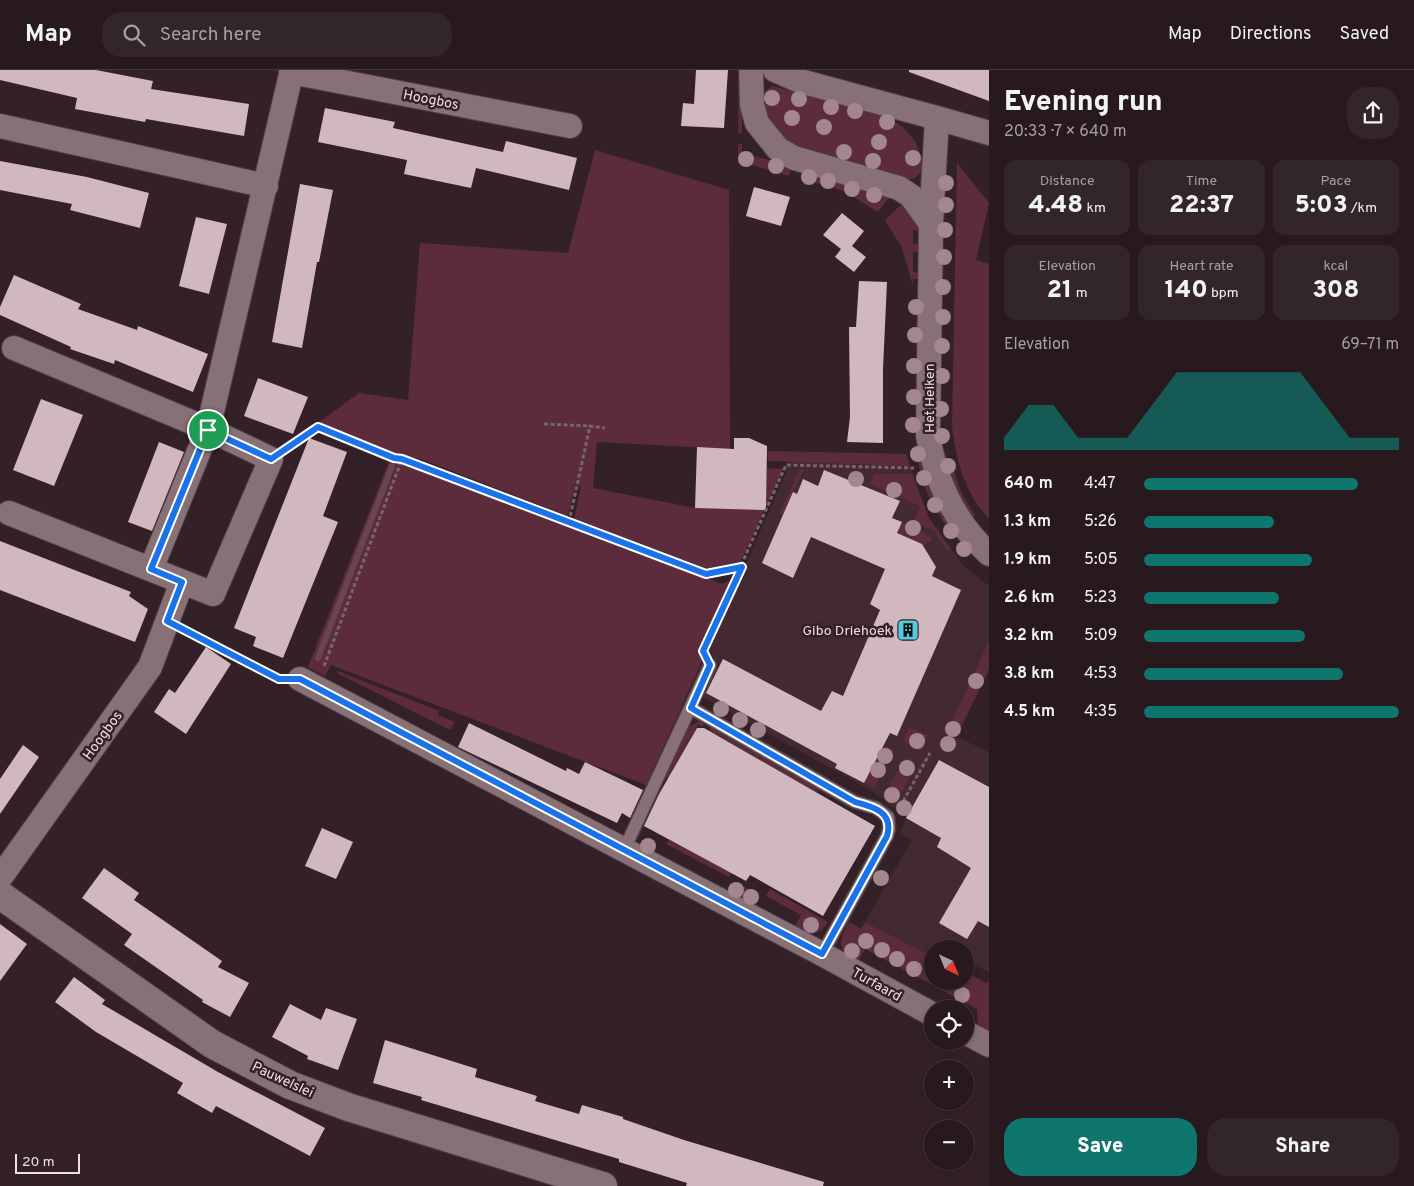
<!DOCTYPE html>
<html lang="en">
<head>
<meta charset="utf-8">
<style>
	body { margin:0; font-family:Overpass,sans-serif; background:#33262a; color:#f1f3f6; height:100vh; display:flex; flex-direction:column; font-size:19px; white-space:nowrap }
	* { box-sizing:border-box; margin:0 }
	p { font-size:16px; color:#a4a0a4 }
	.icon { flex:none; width:28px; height:28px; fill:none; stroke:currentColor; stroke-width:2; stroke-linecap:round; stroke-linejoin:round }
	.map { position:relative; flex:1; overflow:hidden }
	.sheet { display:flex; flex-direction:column; background:#27191d; width:425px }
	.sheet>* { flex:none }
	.needle { width:32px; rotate:137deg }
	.buttons { position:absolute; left:924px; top:870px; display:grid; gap:10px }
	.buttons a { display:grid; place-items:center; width:50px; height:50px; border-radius:50%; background:#27191d; box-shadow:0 2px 8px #0003,0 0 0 1px #43383b; font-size:25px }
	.scale { position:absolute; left:15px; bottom:12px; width:65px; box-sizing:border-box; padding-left:5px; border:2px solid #eddfe3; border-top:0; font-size:14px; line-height:18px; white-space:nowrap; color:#eddfe3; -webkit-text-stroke:4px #342127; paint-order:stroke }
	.pin { position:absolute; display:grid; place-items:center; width:42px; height:42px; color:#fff; margin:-21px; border:2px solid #fff; border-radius:50%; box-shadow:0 1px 5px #0007 }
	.round { display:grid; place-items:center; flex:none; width:52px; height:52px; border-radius:20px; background:#33262a }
	.summary { display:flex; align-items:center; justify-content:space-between; height:85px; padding:0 15px }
	h1 { font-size:28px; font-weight:800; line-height:38px }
	.metrics { display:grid; grid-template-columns:repeat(3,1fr); gap:8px; height:85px; padding:5px 15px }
	.metrics div { display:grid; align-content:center; border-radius:12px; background:#33262a; text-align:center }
	.metrics b { font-size:25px; font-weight:800 }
	.metrics small { font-size:14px; font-weight:400 }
	.metrics p { font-size:14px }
	.chart { height:140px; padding:10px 15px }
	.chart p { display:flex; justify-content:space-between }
	.chart svg { width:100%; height:90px; margin-top:5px; fill:#0f766e; opacity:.7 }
	.primary-button { display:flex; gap:10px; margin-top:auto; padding:10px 15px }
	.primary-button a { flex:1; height:58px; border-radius:20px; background:#0f766e; color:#fff; font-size:20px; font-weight:800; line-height:58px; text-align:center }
	.primary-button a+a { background:#33262a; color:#f1f3f6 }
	ul { padding:0 15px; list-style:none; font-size:16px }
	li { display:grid; grid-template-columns:80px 60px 1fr; align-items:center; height:38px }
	li i { height:12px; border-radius:6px; background:#0f766e }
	header { display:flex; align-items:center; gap:30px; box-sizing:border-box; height:70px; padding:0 25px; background:#27191d; border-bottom:1px solid #43383b }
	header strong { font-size:24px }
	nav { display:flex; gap:28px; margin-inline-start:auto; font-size:18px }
	.search { width:350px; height:45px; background:#33262a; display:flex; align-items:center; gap:12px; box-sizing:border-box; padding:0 18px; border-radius:20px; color:#a4a0a4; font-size:19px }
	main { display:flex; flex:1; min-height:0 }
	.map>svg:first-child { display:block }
	.built { fill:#432a32 }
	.green { fill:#5c2c3c }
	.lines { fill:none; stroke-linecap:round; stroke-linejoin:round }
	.stream { stroke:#694454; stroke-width:6 }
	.building { fill:#d1b7be }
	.service-casing { stroke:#4d3d43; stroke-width:15 }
	.minor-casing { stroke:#4d3d43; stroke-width:26 }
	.tertiary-casing { stroke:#4d3d43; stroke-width:30 }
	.path { stroke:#76656b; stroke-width:3; stroke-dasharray:4 2.5; stroke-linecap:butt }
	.service { stroke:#877076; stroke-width:12 }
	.minor { stroke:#877076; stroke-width:24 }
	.tertiary { stroke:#877076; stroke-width:28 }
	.tree { fill:#a3868e }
	.route-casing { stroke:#fff; stroke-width:10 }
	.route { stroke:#1a73e8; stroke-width:6 }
	.labels { text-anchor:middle; stroke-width:5; stroke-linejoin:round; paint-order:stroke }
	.street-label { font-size:14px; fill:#eddfe3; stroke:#342127 }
	.poi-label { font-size:14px; fill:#eddfe3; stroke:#342127; text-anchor:end }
</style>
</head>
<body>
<header>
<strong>Map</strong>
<div class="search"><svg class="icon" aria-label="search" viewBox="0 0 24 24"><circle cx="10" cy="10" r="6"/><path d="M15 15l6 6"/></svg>Search here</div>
<nav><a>Map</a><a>Directions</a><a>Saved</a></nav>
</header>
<main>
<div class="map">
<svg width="989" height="1116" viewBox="0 0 989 1116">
	<rect width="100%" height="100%" fill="#342127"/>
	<path class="built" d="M795 382 906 384 929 448 964 496 989 516V599L957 667 989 682V902L965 891V879H932V886L865 852 912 770 900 763 906 748 872 721 702 627 719 592 706 585Z"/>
	<path class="green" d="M739 0H742V63H738Z
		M772 16 883 44 904 58 915 71 922 88V102L913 109H906L802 81 784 71 764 46 762 24Z
		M738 74H742V83L792 96 789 106 738 91Z
		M595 80 729 120 730 379 597 372 593 418 695 438 766 439 767 398 783 399 740 493 709 499 574 449 581 416 575 415 568 446 421 389 393 383 318 353 359 323 408 330 420 173 568 183Z
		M957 93 989 133 976 190 989 194V449C965 424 956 390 952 356Z
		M803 101 891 125 878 142 844 121 802 109Z
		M904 132 921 161 913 160V174L922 175 921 182H913V202L921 203V209H913V216L902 178 885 150Z
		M920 378 956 462 951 466 927 423 914 379Z
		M767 381 906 384 909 396 768 391Z
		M390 389 722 514 733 509 738 511 646 715 331 595 325 606 308 597Z
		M950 390 961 422 975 445 970 449 943 393Z
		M800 399H804L783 445 780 443Z
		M874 404H912L929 448 950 478 947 480 934 461 914 451 920 436 870 414Z
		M902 452 930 466 932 470 923 476 913 470 895 467Z
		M989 570V599L956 667 947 663Z
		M338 601 439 641 438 645 455 652 450 660 337 603Z
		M699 651 705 653 702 657 698 655 668 708 665 707 689 657Z
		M711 656 820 718 817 723 709 661Z
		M909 657 928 665 921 681 903 671Z
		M884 675 894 680 874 718 864 713Z
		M906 687 915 693C911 705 903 726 891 731L883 727Z
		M669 770 732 803 729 807 666 774Z
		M735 812 759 824 753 836 729 824Z
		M770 819 828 852 822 860 813 864 794 858 801 845 766 826Z
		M849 852 861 859 865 852 932 886V911H965V902L987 913 989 910V965L978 959 977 939 865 879 858 892C837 879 837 874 849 852Z"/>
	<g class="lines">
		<path class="stream" d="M318 588 392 396"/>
	</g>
	<path class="building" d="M0 0H96L153 11 151 19 249 34 244 66 146 49 145 52 75 39 77 28 0 10Z
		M696 0H728L724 58 681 56 683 33 694 34Z
		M909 0H989V31L909 2Z
		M325 38 395 52 393 58 503 82 506 71 577 88 569 120 476 98 471 118 404 104 407 90 318 72Z
		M0 91 87 107 149 123 140 158 70 140 72 134 0 120Z
		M300 114 333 120 319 192H317L302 278 272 272Z
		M754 117 790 127 781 156 746 146Z
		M842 143 864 161 852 176 866 187 854 202 835 187 841 179 823 165Z
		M196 147 227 154 209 224 179 216Z
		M14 205 81 234 78 239 137 260 138 256 208 284 193 322 115 290 114 294 70 279 71 277 0 245V237Z
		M859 211 887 212 883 299V373L847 372 850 347 849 257H856Z
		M258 308 308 327 293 364 244 346Z
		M41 329 83 345 54 416 13 400Z
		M309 368 347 382 323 446 338 452 283 588 253 576 256 567 234 558Z
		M734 368H749L767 376 766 440 695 438 697 377 734 379Z
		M159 372 184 382 152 461 128 452Z
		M824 400 900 431 892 448 902 452 897 463 922 474 936 497 932 506 961 520 897 666 890 663 864 713 835 698 837 694 706 623 723 589 821 641 832 621 843 626 880 540 870 534 885 499 811 467 793 508 762 493 793 422 797 424 803 409 818 416Z
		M0 471 131 522 129 526 148 539 135 572 0 520Z
		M206 577 231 594 186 664 154 642 169 619 175 623Z
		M469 653 566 701 567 698 579 704 585 692 643 720 630 748 622 743 617 753 458 677Z
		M697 658H704L875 756 823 846 750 805 746 811 644 756 659 724Z
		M23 675 39 687 0 744V709Z
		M939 690 989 717V857L978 851 967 869 939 853 971 798 937 777 941 768 906 748Z
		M322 758 353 772 336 809 305 796Z
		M104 798 139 823 134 830 222 891 218 897 249 913 230 947 202 932 203 930 124 875 132 864 82 828Z
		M0 854 27 874 0 911Z
		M74 907 105 930 102 934 218 1002 325 1058 310 1086 216 1036 212 1043 177 1023 183 1013 96 962 55 932Z
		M290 934 321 950 326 938 357 949 338 1000 307 989 308 986 272 967Z
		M385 970 477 999 475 1007 537 1026 535 1031 579 1044 582 1035 623 1047V1049L684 1070 824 1112 823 1116H686L687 1113 619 1092V1089L421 1030 422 1027 373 1013Z"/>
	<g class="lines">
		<g class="service-casing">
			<path id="service" d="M691 638 855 732 876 738 888 747 889 759 887 766 822 884
				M624 780 710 595"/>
		</g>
		<g class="minor-casing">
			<path id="minor" d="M751 0 752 35 757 53 778 79 794 88 899 118 911 126 931 154
				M775 0 800 11 937 48 931 154 928 366C936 412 954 452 989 484
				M291 2 570 56
				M937 48 989 63
				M0 56 266 116
				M9 443 213 524 271 389 208 359 14 278
				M151 499 208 359 292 0
				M300 609 822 884 932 944
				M0 808 150 597 182 512
				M965 962 989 975"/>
		</g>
		<g class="tertiary-casing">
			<path id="tertiary" d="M0 825 212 974 290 1015 348 1037 603 1116"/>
		</g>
		<path class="path" d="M544 354 590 356
			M288 377 318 357 394 388 402 389 706 504 741 497
			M569 452 590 356 605 358
			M187 561 277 608
			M704 578 786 395 914 398
			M324 596 402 389
			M900 737 930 683"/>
		<use href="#service" class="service"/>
		<use href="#minor" class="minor"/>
		<use href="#tertiary" class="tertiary"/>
	</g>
	<g class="tree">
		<circle cx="772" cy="28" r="8"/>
		<circle cx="799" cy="29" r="8"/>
		<circle cx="831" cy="37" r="8"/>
		<circle cx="855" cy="41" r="8"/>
		<circle cx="792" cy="48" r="8"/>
		<circle cx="887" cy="52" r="8"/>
		<circle cx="824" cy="57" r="8"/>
		<circle cx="879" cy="72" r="8"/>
		<circle cx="844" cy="82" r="8"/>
		<circle cx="913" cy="88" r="8"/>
		<circle cx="746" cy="89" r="8"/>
		<circle cx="873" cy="91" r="8"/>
		<circle cx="776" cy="96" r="8"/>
		<circle cx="809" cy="107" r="8"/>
		<circle cx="828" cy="111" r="8"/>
		<circle cx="946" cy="113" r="8"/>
		<circle cx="852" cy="119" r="8"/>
		<circle cx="874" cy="125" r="8"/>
		<circle cx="946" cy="135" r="8"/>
		<circle cx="945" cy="160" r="8"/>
		<circle cx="944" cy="187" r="8"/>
		<circle cx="943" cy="217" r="8"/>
		<circle cx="916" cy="237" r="8"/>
		<circle cx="943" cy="247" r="8"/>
		<circle cx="915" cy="265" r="8"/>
		<circle cx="942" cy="276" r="8"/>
		<circle cx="914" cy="296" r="8"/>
		<circle cx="942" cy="306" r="8"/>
		<circle cx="914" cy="327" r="8"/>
		<circle cx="941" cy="339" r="8"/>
		<circle cx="913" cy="355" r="8"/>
		<circle cx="942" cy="366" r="8"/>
		<circle cx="918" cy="384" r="8"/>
		<circle cx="948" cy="396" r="8"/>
		<circle cx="924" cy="408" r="8"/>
		<circle cx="856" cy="409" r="8"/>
		<circle cx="894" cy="420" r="8"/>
		<circle cx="935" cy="435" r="8"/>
		<circle cx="913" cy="458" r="8"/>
		<circle cx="951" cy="461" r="8"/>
		<circle cx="964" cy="479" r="8"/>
		<circle cx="976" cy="611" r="8"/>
		<circle cx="721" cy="639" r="8"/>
		<circle cx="740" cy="650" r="8"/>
		<circle cx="953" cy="659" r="8"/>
		<circle cx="758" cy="660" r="8"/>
		<circle cx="917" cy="671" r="8"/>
		<circle cx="948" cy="674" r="8"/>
		<circle cx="885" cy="686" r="8"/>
		<circle cx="907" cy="698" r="8"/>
		<circle cx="878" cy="700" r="8"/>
		<circle cx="892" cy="725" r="8"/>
		<circle cx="904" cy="738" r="8"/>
		<circle cx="648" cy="776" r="8"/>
		<circle cx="881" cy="808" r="8"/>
		<circle cx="736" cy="820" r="8"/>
		<circle cx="751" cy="827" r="8"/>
		<circle cx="811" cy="855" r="8"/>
		<circle cx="866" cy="871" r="8"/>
		<circle cx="882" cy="880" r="8"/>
		<circle cx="852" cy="881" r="8"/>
		<circle cx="897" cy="889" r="8"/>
		<circle cx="914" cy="899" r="8"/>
		<circle cx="962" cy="925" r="8"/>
	</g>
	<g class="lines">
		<g class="route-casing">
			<path id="route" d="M318 357 394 388 402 389 706 504 742 497 703 581 710 595 691 638 855 732C874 737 894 742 887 766L822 884 300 609H279L167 551 182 512 151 499 208 360 271 389Z"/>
		</g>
		<use href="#route" class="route"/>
	</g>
	<defs>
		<g id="building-square" transform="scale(1.125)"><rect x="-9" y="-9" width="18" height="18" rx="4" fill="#54cade" stroke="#342127"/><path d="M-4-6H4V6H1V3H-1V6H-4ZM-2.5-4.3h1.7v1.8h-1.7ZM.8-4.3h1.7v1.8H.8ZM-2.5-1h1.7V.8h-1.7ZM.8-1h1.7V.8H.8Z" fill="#111"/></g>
	</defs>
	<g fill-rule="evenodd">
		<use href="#building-square" x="908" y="560"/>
	</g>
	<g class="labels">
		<g class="street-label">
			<text transform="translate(431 29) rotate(11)" y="5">Hoogbos</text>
			<text transform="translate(929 328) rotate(-90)" y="5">Het Heiken</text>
			<text transform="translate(102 665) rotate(-54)" y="5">Hoogbos</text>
			<text transform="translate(877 914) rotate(29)" y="5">Turfaard</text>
			<text transform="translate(283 1009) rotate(25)" y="5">Pauwelslei</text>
		</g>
		<g class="poi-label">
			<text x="892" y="565">Gibo Driehoek</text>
		</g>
	</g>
</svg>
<div class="buttons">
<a><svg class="needle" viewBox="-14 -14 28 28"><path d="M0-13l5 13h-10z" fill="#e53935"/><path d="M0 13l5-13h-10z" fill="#a4a0a4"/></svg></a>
<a><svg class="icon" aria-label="locate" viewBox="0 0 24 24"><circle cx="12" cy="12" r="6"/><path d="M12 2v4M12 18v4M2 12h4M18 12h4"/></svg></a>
<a>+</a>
<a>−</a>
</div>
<div class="scale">20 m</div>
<div class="pin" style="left:208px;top:360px;background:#1e9e55"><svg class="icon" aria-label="arrive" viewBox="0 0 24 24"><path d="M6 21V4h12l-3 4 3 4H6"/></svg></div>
</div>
<section class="sheet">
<div class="summary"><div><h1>Evening run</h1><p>20:33 · 7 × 640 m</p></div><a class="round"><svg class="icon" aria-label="share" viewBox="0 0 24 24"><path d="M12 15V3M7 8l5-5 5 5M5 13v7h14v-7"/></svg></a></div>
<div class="metrics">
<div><p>Distance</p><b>4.48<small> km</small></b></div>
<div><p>Time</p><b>22:37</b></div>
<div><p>Pace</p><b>5:03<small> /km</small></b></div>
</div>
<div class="metrics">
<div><p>Elevation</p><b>21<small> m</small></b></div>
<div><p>Heart rate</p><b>140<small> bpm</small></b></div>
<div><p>kcal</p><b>308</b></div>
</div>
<div class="chart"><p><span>Elevation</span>69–71 m</p>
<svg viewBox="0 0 160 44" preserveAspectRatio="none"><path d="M0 44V38L10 22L20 22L30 38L40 38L50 38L60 22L70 6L80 6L90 6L100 6L110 6L120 6L130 22L140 38L150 38L160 38V44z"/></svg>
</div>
<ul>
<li><b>640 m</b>4:47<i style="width:84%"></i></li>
<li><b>1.3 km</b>5:26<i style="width:51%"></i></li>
<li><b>1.9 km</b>5:05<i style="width:66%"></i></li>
<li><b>2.6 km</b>5:23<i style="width:53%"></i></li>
<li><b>3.2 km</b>5:09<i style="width:63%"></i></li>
<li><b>3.8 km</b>4:53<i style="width:78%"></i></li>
<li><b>4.5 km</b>4:35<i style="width:100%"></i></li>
</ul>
<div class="primary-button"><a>Save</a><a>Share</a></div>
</section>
</main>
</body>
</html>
